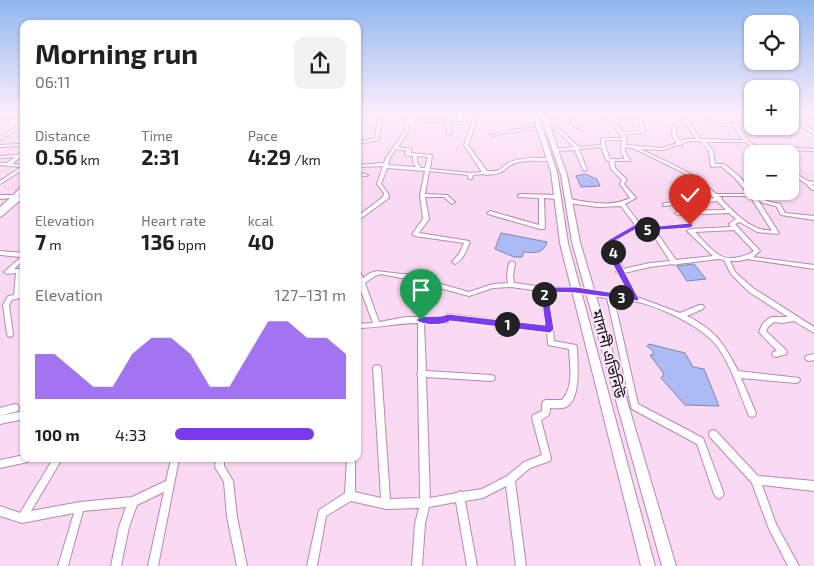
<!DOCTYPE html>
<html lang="en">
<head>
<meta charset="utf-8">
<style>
	body { margin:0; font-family:"Exo 2","Noto Sans Bengali",sans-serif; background:#f2f2f2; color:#202124; height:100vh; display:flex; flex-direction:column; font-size:19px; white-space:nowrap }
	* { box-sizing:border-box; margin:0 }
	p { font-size:16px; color:#757577 }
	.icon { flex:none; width:28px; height:28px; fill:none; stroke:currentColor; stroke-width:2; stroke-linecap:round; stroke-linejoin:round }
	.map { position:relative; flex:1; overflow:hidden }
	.sheet { position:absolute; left:20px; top:20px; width:341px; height:442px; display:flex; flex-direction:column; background:#fff; border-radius:10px; box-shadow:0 1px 4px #0004 }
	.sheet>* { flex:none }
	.fabs { position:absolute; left:744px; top:15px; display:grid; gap:10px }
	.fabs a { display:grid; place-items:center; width:55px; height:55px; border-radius:10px; background:#fff; box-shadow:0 1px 4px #0004; font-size:25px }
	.pin { position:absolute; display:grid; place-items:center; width:42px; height:42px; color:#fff; margin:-51px -21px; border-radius:50% 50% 50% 0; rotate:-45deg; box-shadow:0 0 5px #0007 }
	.pin .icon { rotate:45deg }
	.km { position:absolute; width:25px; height:25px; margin:-12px; border-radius:50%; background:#222; color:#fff; font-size:14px; line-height:25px; text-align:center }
	.round { display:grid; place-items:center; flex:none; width:52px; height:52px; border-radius:10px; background:#f2f2f2 }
	.headline { display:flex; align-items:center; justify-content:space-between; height:85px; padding:0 15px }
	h1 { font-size:28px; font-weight:700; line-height:38px }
	.figures { display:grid; grid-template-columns:repeat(3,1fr); gap:8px; height:85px; padding:5px 15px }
	.figures div { display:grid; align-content:center }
	.figures b { font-size:21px; font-weight:700 }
	.figures small { font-size:14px; font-weight:400 }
	.figures p { font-size:14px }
	.chart { height:140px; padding:10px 15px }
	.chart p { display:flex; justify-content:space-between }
	.chart svg { width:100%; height:90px; margin-top:5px; fill:#7c3aed; opacity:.7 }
	ul { padding:0 15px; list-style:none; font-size:16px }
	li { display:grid; grid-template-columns:80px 60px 1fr; align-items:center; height:38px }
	li i { height:12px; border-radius:6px; background:#7c3aed }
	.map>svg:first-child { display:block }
	.water { fill:#acbaf6; stroke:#7f84b2 }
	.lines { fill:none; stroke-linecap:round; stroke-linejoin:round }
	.minor-casing { stroke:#ba87b0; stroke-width:2 }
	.secondary-casing { stroke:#ba87b0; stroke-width:2 }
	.minor { fill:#fff; fill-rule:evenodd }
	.secondary { fill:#fff; fill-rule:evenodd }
	.route { fill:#7c3aed; stroke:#fff }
	.labels { text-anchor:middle; stroke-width:4; stroke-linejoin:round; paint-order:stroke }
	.street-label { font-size:15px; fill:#170614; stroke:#f9eef7 }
</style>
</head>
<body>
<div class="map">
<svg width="814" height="566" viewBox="0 0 814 566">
	<rect width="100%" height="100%" fill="#fad9f3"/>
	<path class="water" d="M585 174 597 179 600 186 581 187 576 176Z
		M501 233 547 242C543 254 535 253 524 252L522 257H514L495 249Z
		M694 264 706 279 687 281 677 266Z
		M649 344 685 353 693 367 704 369 719 406 685 405 661 378 664 374 650 355H653V351L647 346Z"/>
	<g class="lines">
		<g class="minor-casing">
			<path id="minor" d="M379 113H383L378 140 358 144V142L375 138Z
				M401 113H405C410 133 409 130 398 147L411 149V150L410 153 432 155 430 169 471 173 482 172 464 145 475 113H479L468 145 487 171C490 171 495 172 499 170 502 168 505 165 508 163 519 158 542 156 552 160L550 161C537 161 523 159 511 165 507 167 505 171 501 172 497 175 490 174 486 175L484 174 473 175 472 179H470L468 178V175L429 171 425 194 447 195 455 202 452 204 444 197H425L429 219 419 233 469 241 470 242C466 251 464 259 455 264L452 262 459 254 464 243 415 236 412 234 423 219 420 195 425 171 387 168 381 184 388 193 389 198 360 219H358V216L383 197 384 193 377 184 383 166 358 167V165L384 163 386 158 404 132 405 128ZM396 149 406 151 405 154V155L413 156V162L416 167 388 165 390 158ZM417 156 428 157 425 168H421L417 162Z
				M459 113H463V120L461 121H450L451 134 449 135 447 134 446 121H425L423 120 425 119H459Z
				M564 113H568L579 127 578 128H576L566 115 546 117 579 147 601 145V139L603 138H622V136L603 113H607L609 116 635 114 634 113H638L640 114V116L643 120 645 132 643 133 625 134 627 139 626 140V145L663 148 677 143 672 136 673 125 676 126V136L680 141 688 139H696L685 121 676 115V113C688 116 694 129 700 139L743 140 733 126C718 126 702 121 689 113 697 112 707 119 715 122 727 125 739 124 751 123L742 117 739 113H743L744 115 752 121V125L737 126 747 140 756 146 814 149V151L760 148 767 154H762L745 142H706L713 151 715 164H724L739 176 754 194 767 201 780 204 785 213 814 216V220L781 215 776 206 763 203 758 200 779 233 778 234 757 232 740 222 735 224 760 251 753 257 814 265V269L748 259 739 261H730L735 272 753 288 814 327V333L794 321 782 323 774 322 768 327 766 331 786 350 787 352 786 354 776 357 773 356 772 354 773 352 777 351 759 332 763 323 771 317H788L749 292 731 274 724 260 718 259 678 264 675 265 673 264 650 267 624 273 637 297 680 313 699 305H703L704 307 703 309 687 316C715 330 724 343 738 371L799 378 800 380 799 382 796 383 741 378 756 413 755 416 752 417 749 416C739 392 732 367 717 346 702 326 657 305 633 301 627 300 620 300 614 299L638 404 703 438 724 494 722 497 719 499 716 497 714 494 697 444 632 409 631 406 607 298 591 296 588 294 591 292 630 296 619 274 616 272 617 270 612 256 609 240 635 225 621 206 598 207 569 203 566 201 569 199C589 202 611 208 630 198L620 184 622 180 611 169 609 161 606 160 601 147 579 149 587 170 585 171 583 170 575 150 553 151V149H555L574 147 541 116 543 115ZM636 116 639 120 641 131 623 132 611 118ZM605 140H622L621 152 625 159H610L605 146ZM688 141H701L709 151 711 167 721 166 735 178 748 194H716C692 171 669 163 640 149L663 150 678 145H682V144ZM625 147 633 148 686 174 701 185 714 198 665 203 663 204V206L717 201 726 210 678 211 675 213 678 215 729 213 736 219 729 224 731 227 690 229 687 231 713 256 676 260 655 230 690 227 693 225 692 224 647 227 640 224 625 204 636 198 624 184 627 180 615 168 614 161H630V160L625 152ZM718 196H750L772 231C768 230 764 230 760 229 745 224 733 211 722 200V198ZM638 227 644 230H650L670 261 650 263 623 269 618 256 615 241ZM734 230 754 251C745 257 729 261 719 255 710 249 702 239 695 232Z
				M714 113 716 114 711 116 709 115Z
				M800 113H804L814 117V119Z
				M0 114 24 115V117L0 116Z
				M358 116 367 118 365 119 358 118Z
				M790 117 814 131V134L790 120Z
				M24 122V125L0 140V137Z
				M538 127 540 128 539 129 511 132 493 136 491 135 511 130Z
				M19 144 21 145V146L0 147V145Z
				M22 151H24V154L12 164 24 165V169L0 184V181L21 167 0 165V163H7L15 157 0 158V156L18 155Z
				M790 170 808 181 814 182V184H812L814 186V190H812L805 183 790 173Z
				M358 173 366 174 368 175 366 176 358 175Z
				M22 186H24V190L18 196 24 193V197L2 216 0 217V212L1 211 0 212V207L10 198 0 199V195H13Z
				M520 194 558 195 561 197 558 199 544 198 545 228 544 229H540L488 214 487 213 490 211 539 225V198L518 197V195Z
				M0 251 24 253V260L14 269H19L22 271 20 294 24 293V297L12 300 9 305 13 334 12 336 10 337 8 336 7 334 3 305 8 296 14 295 16 273 7 274 4 272 21 257 0 255Z
				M512 261 515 263 513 275 514 283 543 287 576 288 579 290 576 292 547 291 553 329 554 341 576 345 577 347C577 361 582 399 566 407 562 409 554 408 550 408 550 416 548 416 541 420L551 458 550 461 530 468 515 481 526 566H516L506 486 483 498 465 501 477 566H467L456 502 429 507 425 524 422 566H412L415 524 419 508 386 509 351 501 326 516 317 566H307L319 510 345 493 347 459H355V492L381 498 373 368 374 366 377 365 380 366 381 368 390 499 420 498 418 376 417 374 418 372V323C397 323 378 328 358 328V324L373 323 358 283V271L360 272 363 278 370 273 377 271 401 274H429L432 276 430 281 469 292 493 284 508 283 507 275 509 263ZM381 274 401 278H425L424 282 425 284 469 296 493 288 511 287 540 291 546 326 448 314 446 315 444 317H406L379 322 365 283 375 276ZM450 320 547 331 548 345 569 349C570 367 574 386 562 400H546L543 401 542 404V411L533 415 532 418 542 455 524 462 507 476 482 489 462 492 460 491 457 493 430 498 426 377 491 381 494 380 495 378 494 376 491 375 426 371 424 323H446L448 322Z
				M814 354V360L809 361 806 360 805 358 806 356Z
				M15 404 18 405 19 408 18 411 0 416V408Z
				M24 411V419L0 424V416Z
				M713 430 716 431 758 476 814 481V491L762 485 776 524 799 566H788L769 529 752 483 710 437 709 434 710 431Z
				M24 455V459H29L28 462 0 468V460Z
				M53 459H62L31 511 80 502 132 497 166 481 171 459H179L158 566H148L164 492 137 505 129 527 121 566H111L119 527 126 507 83 511 68 566H58L74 513 22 523 0 516V506L20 513Z
				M216 459H224V466L233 481 237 517 247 566H237L227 517 224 482 215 467Z"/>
		</g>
		<g class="secondary-casing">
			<path id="secondary" d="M532 113H537L557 172 568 243 655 566H641L560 243 551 172Z
				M540 113H545L567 175 580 242 676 566H662L572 242 561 175Z"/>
		</g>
		<use href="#minor" class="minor"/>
		<use href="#secondary" class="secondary"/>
	</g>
	<linearGradient id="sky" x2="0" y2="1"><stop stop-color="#90b6ee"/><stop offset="0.59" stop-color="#fdeefa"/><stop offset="1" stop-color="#fdeefa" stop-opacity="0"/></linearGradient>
	<rect width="814" height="192" fill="url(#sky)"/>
	<path class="route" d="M638 223 647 227 690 223 694 225 690 228 646 231 638 228 615 241 619 261 639 299 638 301 576 293 548 292 554 329 550 333 450 321C444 326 422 326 416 320 423 313 439 319 448 314L545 325 540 287H576L629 295 611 261 608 240Z"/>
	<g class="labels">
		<g class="street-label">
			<text transform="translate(608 354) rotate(75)" y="5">মাদানী এভিনিউ</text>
		</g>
	</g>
</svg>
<div class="fabs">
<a><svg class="icon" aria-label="locate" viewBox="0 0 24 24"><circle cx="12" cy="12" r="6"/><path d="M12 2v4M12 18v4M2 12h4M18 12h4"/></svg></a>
<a>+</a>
<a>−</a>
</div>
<div class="pin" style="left:421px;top:320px;background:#1e9e55"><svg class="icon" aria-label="arrive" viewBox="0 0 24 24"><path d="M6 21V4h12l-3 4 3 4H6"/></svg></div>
<div class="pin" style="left:690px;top:225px;background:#d93025"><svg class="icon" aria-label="check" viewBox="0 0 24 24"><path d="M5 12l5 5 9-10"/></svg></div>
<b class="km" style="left:507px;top:324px">1</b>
<b class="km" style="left:544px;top:294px">2</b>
<b class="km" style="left:621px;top:297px">3</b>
<b class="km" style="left:613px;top:252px">4</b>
<b class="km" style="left:647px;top:229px">5</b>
<section class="sheet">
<div class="headline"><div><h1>Morning run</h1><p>06:11</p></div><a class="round"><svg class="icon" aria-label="share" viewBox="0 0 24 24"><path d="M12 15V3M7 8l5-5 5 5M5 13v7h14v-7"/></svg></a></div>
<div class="figures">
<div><p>Distance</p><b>0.56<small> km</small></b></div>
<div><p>Time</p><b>2:31</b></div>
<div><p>Pace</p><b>4:29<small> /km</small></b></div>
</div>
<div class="figures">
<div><p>Elevation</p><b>7<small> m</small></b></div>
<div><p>Heart rate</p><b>136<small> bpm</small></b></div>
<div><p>kcal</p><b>40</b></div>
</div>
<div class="chart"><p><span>Elevation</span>127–131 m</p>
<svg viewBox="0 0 160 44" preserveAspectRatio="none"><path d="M0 44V22L10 22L20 30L30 38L40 38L50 22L60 14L70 14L80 22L90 38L100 38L110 22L120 6L130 6L140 14L150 14L160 22V44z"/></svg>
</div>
<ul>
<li><b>100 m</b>4:33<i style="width:81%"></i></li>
</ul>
</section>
</div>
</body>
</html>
